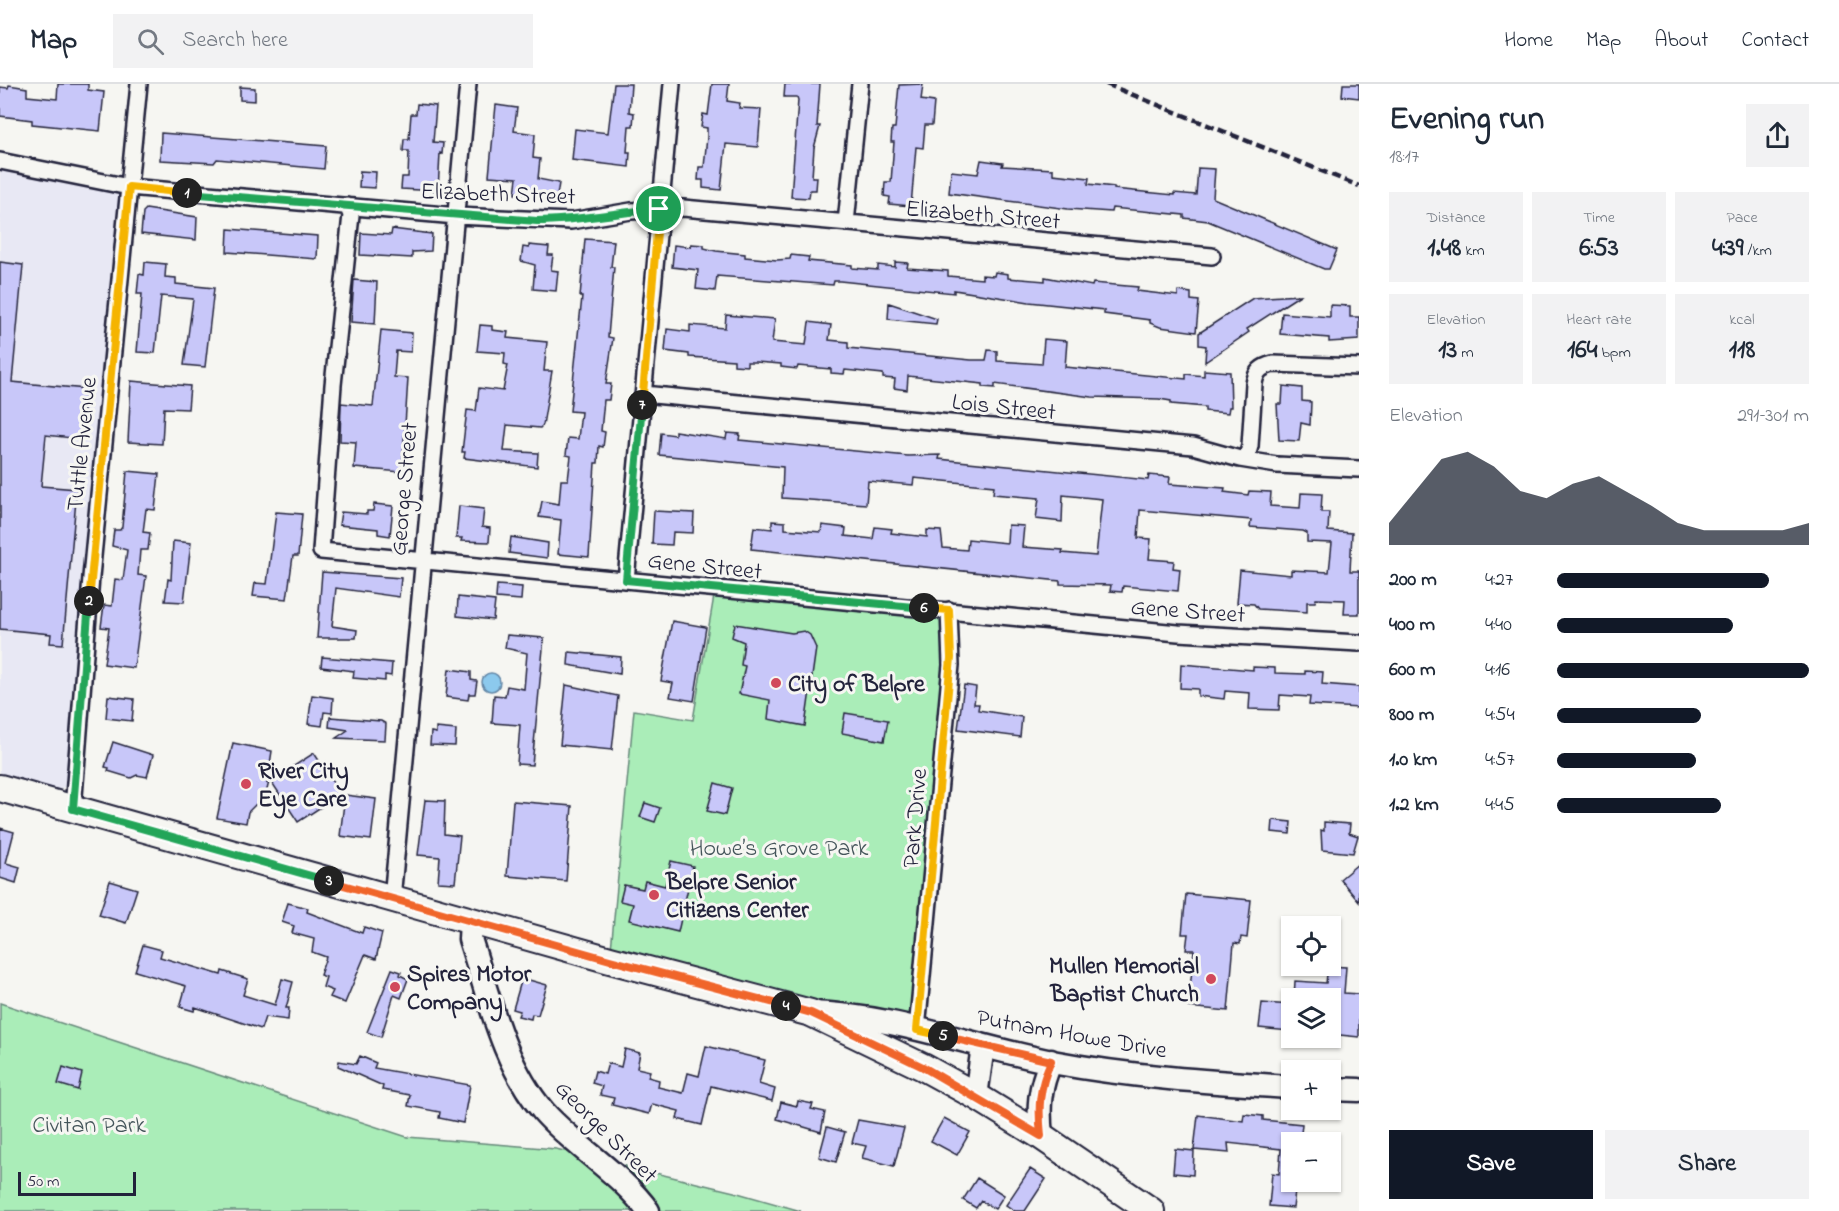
<!DOCTYPE html>
<html lang="en">
<head>
<meta charset="utf-8">
<style>
	body { margin:0; font-family:"Indie Flower",sans-serif; background:#f2f2f3; color:#1f2937; height:100vh; display:flex; flex-direction:column; font-size:22px; white-space:nowrap }
	* { box-sizing:border-box; margin:0 }
	p { font-size:20px; color:#747a83 }
	.icon { flex:none; width:33px; height:33px; fill:none; stroke:currentColor; stroke-width:2; stroke-linecap:round; stroke-linejoin:round }
	.map { position:relative; flex:1; overflow:hidden }
	.drawer { display:flex; flex-direction:column; background:#fff; width:480px }
	.drawer>* { flex:none }
	.buttons { position:absolute; left:1281px; top:832px; display:grid; gap:12px }
	.buttons a { display:grid; place-items:center; width:60px; height:60px; border-radius:0px; background:#fff; box-shadow:0 2px 4px #0004; font-size:30px }
	.scale { position:absolute; left:18px; bottom:15px; width:118px; box-sizing:border-box; padding-left:6px; border:3px solid #22223b; border-top:0; font-size:16px; line-height:21px; white-space:nowrap; color:#22223b; -webkit-text-stroke:4px #f6f6f2; paint-order:stroke }
	.pin { position:absolute; display:grid; place-items:center; width:51px; height:51px; color:#fff; margin:-26px; border:3px solid #fff; border-radius:50%; box-shadow:0 2px 6px #0007 }
	.km { position:absolute; width:30px; height:30px; margin:-15px; border-radius:50%; background:#222; color:#fff; font-size:16px; line-height:30px; text-align:center }
	.round { display:grid; place-items:center; flex:none; width:63px; height:63px; border-radius:0px; background:#f2f2f3 }
	.headline { display:flex; align-items:center; justify-content:space-between; height:102px; padding:0 30px }
	h1 { font-size:33px; font-weight:700; line-height:45px }
	.figures { display:grid; grid-template-columns:repeat(3,1fr); gap:9px; height:102px; padding:6px 30px }
	.figures div { display:grid; align-content:center; border-radius:0px; background:#f2f2f3; text-align:center }
	.figures b { font-size:26px; font-weight:700 }
	.figures small { font-size:16px; font-weight:400 }
	.figures p { font-size:16px }
	.chart { height:168px; padding:12px 30px }
	.chart p { display:flex; justify-content:space-between }
	.chart svg { width:100%; height:108px; margin-top:6px; fill:#111827; opacity:.7 }
	.button { display:flex; gap:12px; margin-top:auto; padding:12px 30px }
	.button a { flex:1; height:69px; border-radius:0px; background:#111827; color:#fff; font-size:24px; font-weight:700; line-height:69px; text-align:center }
	.button a+a { background:#f2f2f3; color:#1f2937 }
	ul { padding:0 30px; list-style:none; font-size:20px }
	li { display:grid; grid-template-columns:96px 72px 1fr; align-items:center; height:45px }
	li i { height:15px; border-radius:8px; background:#111827 }
	header { display:flex; align-items:center; gap:36px; box-sizing:border-box; height:84px; padding:0 30px; background:#fff; border-bottom:2px solid #e0e1e3 }
	header strong { font-size:28px }
	nav { display:flex; gap:33px; margin-inline-start:auto; font-size:21px }
	.search { width:420px; height:54px; background:#f2f2f3; display:flex; align-items:center; gap:15px; box-sizing:border-box; padding:0 21px; border-radius:0px; color:#747a83; font-size:22px }
	main { display:flex; flex:1; min-height:0 }
	.map>svg:first-child { display:block }
	.built { fill:#e8e8f4 }
	.green { fill:#aaedb8; stroke:#66887a; stroke-width:1.5 }
	.water { fill:#8cc9ed; stroke:#6286a6; stroke-width:1.5 }
	.building { fill:#c8c7f9; stroke:#22223b; stroke-width:1.5 }
	.lines { fill:none; stroke-linecap:round; stroke-linejoin:round }
	.street-casing { stroke:#22223b; stroke-width:20 }
	.secondary-casing { stroke:#22223b; stroke-width:27 }
	.primary-casing { stroke:#22223b; stroke-width:30 }
	.street { stroke:#f6f6f2; stroke-width:15 }
	.secondary { stroke:#f6f6f2; stroke-width:22 }
	.primary { stroke:#f6f6f2; stroke-width:26 }
	.rail { stroke:#22223b; stroke-width:4.5; stroke-dasharray:9 4.5; stroke-linecap:butt }
	.split-1-casing { stroke:#fff; stroke-width:12 }
	.split-2-casing { stroke:#fff; stroke-width:12 }
	.split-3-casing { stroke:#fff; stroke-width:12 }
	.split-4-casing { stroke:#fff; stroke-width:12 }
	.split-5-casing { stroke:#fff; stroke-width:12 }
	.split-6-casing { stroke:#fff; stroke-width:12 }
	.split-7-casing { stroke:#fff; stroke-width:12 }
	.split-8-casing { stroke:#fff; stroke-width:12 }
	.split-1 { stroke:#22a559; stroke-width:8 }
	.split-2 { stroke:#f5b400; stroke-width:8 }
	.split-3 { stroke:#22a559; stroke-width:8 }
	.split-4 { stroke:#f0652b; stroke-width:8 }
	.split-5 { stroke:#f0652b; stroke-width:8 }
	.split-6 { stroke:#f5b400; stroke-width:8 }
	.split-7 { stroke:#22a559; stroke-width:8 }
	.split-8 { stroke:#f5b400; stroke-width:8 }
	.poi-dot { fill:#d1495b; stroke:#f6f6f2; stroke-width:2 }
	.labels { text-anchor:middle; stroke-width:6; stroke-linejoin:round; paint-order:stroke }
	.street-label { font-size:24px; fill:#22223b; stroke:#f6f6f2 }
	.poi-label { font-size:24px; font-weight:bold; fill:#22223b; stroke:#f6f6f2; text-anchor:start }
	.park-label { font-size:24px; fill:#44555a; stroke:#f6f6f2 }
</style>
</head>
<body>
<header>
<strong>Map</strong>
<div class="search"><svg class="icon" aria-label="search" viewBox="0 0 24 24"><circle cx="10" cy="10" r="6"/><path d="M15 15l6 6"/></svg>Search here</div>
<nav><a>Home</a><a>Map</a><a>About</a><a>Contact</a></nav>
</header>
<main>
<div class="map">
<svg width="1359" height="1127" viewBox="0 0 1359 1127">
	<rect width="100%" height="100%" fill="#f6f6f2"/>
	<filter id="ink" filterUnits="userSpaceOnUse"><feTurbulence type="fractalNoise" baseFrequency=".0167" numOctaves="2"/><feDisplacementMap in="SourceGraphic" scale="12" xChannelSelector="R" yChannelSelector="G"/><feConvolveMatrix kernelMatrix="1 2 1 2 8 2 1 2 1" color-interpolation-filters="sRGB"/></filter>
	<g filter="url(#ink)">
		<path class="built" d="M0 77 129 103 75 675 66 702 57 706 0 690Z"/>
		<path class="green" d="M715 506 949 526 917 946 610 876 634 626 693 636Z
			M0 919 407 1053 556 1065 734 1108 801 1127H0Z"/>
		<path class="water" d="M482 598a9 9 0 1 1 18 0a9 9 0 1 1-18 0Z"/>
		<path class="building" d="M58 0H88V6L104 8 100 47 32 40V36L0 32V3L8 4 9 1 27 4V12L57 15Z
			M614 0H631L629 28 634 29 633 42H629L627 68H630L629 83 572 76 575 45 608 49Z
			M712 0H729L727 17 740 19 739 24 761 25 758 63 726 60 721 106 703 104V96H698L699 83H704L707 53V44L701 43 703 30 708 31Z
			M785 0H820L817 42H820L814 64 812 93H817L816 106H810L809 114 791 113 798 16 797 13H784Z
			M923 0 921 16 934 18 932 41H925L923 64 916 63 911 122 889 120 890 113 884 112 885 98H891L894 58H891L892 44H895L899 1Z
			M1343 0H1359V14L1342 12Z
			M240 3 255 4V17L240 16Z
			M417 20 436 22 433 58 443 59 442 70 440 69 438 107 401 105 402 93H408L409 67H403L404 55H409L411 30H416Z
			M496 21 517 24 514 47 535 50 533 74 540 75 538 95 559 99 556 118 515 110 517 94 489 92Z
			M161 49 326 62 324 85 217 75 214 79 160 76Z
			M981 76 1003 79 1002 82 1053 85V90L1089 94 1088 100 1114 103V105L1174 111V109L1196 111 1198 84 1215 85 1213 114 1337 166 1329 185H1324L1208 137 1184 134V131L1112 124 1111 128 1068 125 949 109 951 87 978 90Z
			M360 87 376 88 375 104 359 103Z
			M146 125 197 133 196 156 141 150 143 128Z
			M228 145 318 152 317 175 227 168Z
			M392 145 432 150 431 167 412 168V174L360 171 361 149 391 151Z
			M585 155 614 157 611 183H614L608 253 613 254 606 300H611L609 316H604L601 347 605 348 603 363 599 362 598 379H595L589 473 558 470 561 436 539 433 542 417 559 420 561 396H568L571 372 566 371 568 354 578 355 581 328 570 327 582 213H580Z
			M691 160 704 161V164L716 167 745 170V173L777 176 790 175 791 171 809 173 808 177 852 181V184L878 186V181L895 183V178L908 179 907 184 948 187V192L982 195V191L994 192 995 188 1008 190V194L1045 197V193L1092 202 1093 199 1138 203 1137 207 1178 212V207L1191 209V216L1199 217 1196 248 1160 243 1150 239V236L1104 230V226L1029 218 954 206V209L840 197H834L833 201 717 192 715 207 696 205 698 186 672 183 674 161 690 163Z
			M529 161 549 163 548 171H553L551 186 558 187 556 207 533 205 535 181 521 177 523 163 529 164Z
			M0 178 23 181 12 298 86 305 81 355 46 351 41 402 77 405 63 560 50 559 51 550 0 545Z
			M145 178 166 180 165 193 176 194V200L214 204 205 283 184 281 193 215 161 212 155 269 137 268 142 210H137L139 190 144 191Z
			M354 196 377 198 375 240 351 238Z
			M1300 211 1247 245 1249 248 1205 278 1206 262 1199 261V249L1253 214Z
			M889 219 937 235 936 240 888 235Z
			M1330 221 1350 222V233H1359V256L1329 258V254L1280 250 1282 229 1330 233Z
			M726 231 775 235 772 258 806 261 809 238 831 241 829 256 848 258V264L971 276H986L988 266 997 267V277L1042 280 1044 255 1067 257 1065 283 1186 295V290L1204 292V286L1230 288 1231 323H1229L1228 329 1205 327V323L1171 320V317L1159 315 1092 313 995 300V304L983 303V300L908 292 907 306 894 304 895 295 883 294V290L845 286 844 290 831 289V285L798 282 797 285 781 283V280L756 278H747V282L734 281V276L689 273V270L665 267 667 245 690 248V241L725 244Z
			M480 241 492 242V246L508 248 507 254 547 258 544 287H552L543 341 540 344 507 341 504 367 538 369 537 383 464 374 465 368H462L467 326 476 327 479 304 503 307 508 281 504 280 505 269 477 267Z
			M381 246 412 249 411 268 396 267 394 293 408 294 402 388 354 384 356 358 340 357 341 319 373 322Z
			M131 297 190 302 188 325 164 324 162 360 128 358Z
			M1283 302 1302 304V317L1311 318 1310 341 1301 339 1299 357 1279 356 1277 320H1282Z
			M675 347 726 355 727 349 740 350 739 356 908 372 940 371 939 375 1148 396 1149 391 1170 393 1169 400 1225 404 1224 408 1248 411 1249 407 1271 408 1270 422 1300 424 1301 409 1322 410 1321 428H1329L1328 447 1352 449 1350 487H1359V530H1344L1345 516 1316 515 1315 518H1307V528L1258 525 1254 520 1237 519 1240 486 1291 491V486L1329 488 1332 459 1307 458V449L1303 447 1250 443 1251 436 1140 426 1138 454 1151 455 1149 475 1174 477 1173 484 1180 485 1178 507 1123 502 1122 508 1110 507 1111 501 1060 500V497L751 465 754 443 772 445V437L785 438V445L821 448 822 441 846 444 845 452 873 455 875 443 892 445 891 449 927 453V446L941 447 943 464 967 466 968 455 1007 459 1008 441 1024 442 1022 463 1063 466 1062 469 1096 472 1102 415 1063 411 1062 438 1036 435 1039 414 993 410 994 402 914 394 913 401 868 397 866 420 782 414 783 383 659 371 661 349 675 351Z
			M127 387 159 390 155 426 146 425 143 448 150 449 148 466H140L138 491 146 492 134 584 104 580 109 544 101 543 104 521 112 522 115 495 123 496 127 466 112 462 114 446H120L122 443Z
			M374 420 393 422 390 452 378 450V445L339 441 341 428 367 430V427H373Z
			M459 422 484 425 482 443 490 444 489 458 461 457 462 454H456Z
			M654 427 694 429 693 449 673 448 672 461 652 460Z
			M276 428 302 430 298 472H293L287 515 253 512 255 499 267 500Z
			M511 453 548 459 547 474 509 469Z
			M173 457 191 459 184 518 165 517 168 495 171 496Z
			M322 488 401 494 399 513 336 504 332 542 357 546 356 554H317Z
			M497 501 522 503 521 516 496 514Z
			M458 513 495 517 493 536 457 532Z
			M672 537 706 543 694 617 670 613 673 599 661 597Z
			M735 540 792 549 804 547 810 551 816 564 805 642 768 635 770 616 739 610 745 582 741 581 744 558 732 553Z
			M507 551 544 554 532 681 517 680 520 641 492 639 494 611 505 612 507 602 524 605 527 569 505 564Z
			M569 568 621 573 620 590 568 581Z
			M322 573 392 579 391 592 385 591V597L353 594 354 587 321 583Z
			M1181 580 1253 586V583L1275 584V589L1305 590V587L1323 588 1322 600 1359 603V624L1309 621 1310 613 1280 611 1279 626 1249 625 1250 609 1225 607 1224 615 1198 612V605L1180 604Z
			M449 585 471 588V596L477 597 475 610H469L468 616 446 613Z
			M566 601 618 612 612 666 560 661Z
			M964 601 976 603 974 620H979L978 626 1022 633 1020 653 958 645Z
			M312 611 333 614 332 629 324 628 322 642 308 640Z
			M108 612 134 615 132 637 106 634Z
			M845 629 888 636 884 657 842 649Z
			M330 633 381 637 386 640 385 656 336 654 348 646 329 643Z
			M436 644 456 646 455 662 430 661 431 648 436 649Z
			M113 658 153 671 147 693 137 691 131 694 108 687 109 684 105 683Z
			M233 659 272 667 267 699 269 698 263 721 256 720 248 728 246 739 217 734Z
			M314 669 341 710 298 738 271 697Z
			M715 699 732 704 725 731 707 727Z
			M345 711 376 715 371 756 340 752Z
			M425 716 445 717 444 750 460 752 455 799 438 798 440 773 418 771Z
			M513 717 572 722 566 797 507 792Z
			M645 719 660 724 655 738 640 733Z
			M1273 736 1291 738 1290 750 1272 748Z
			M1324 738 1350 740 1349 749 1358 752 1353 769 1322 766 1321 746 1324 747Z
			M0 744 14 748 6 779 20 783 16 799 0 794Z
			M671 777 693 782 678 848 629 836 633 820 620 817 624 801 643 805 645 797 665 802Z
			M1359 779V818L1340 795Z
			M110 797 137 805 126 839 99 831Z
			M1186 810 1251 816 1247 854 1241 853 1240 860 1234 859 1228 927 1188 923 1194 866H1186L1188 850H1182Z
			M288 819 308 824 307 828 362 849 364 843 382 849 376 875 365 871 345 919 330 913 333 907 323 903 326 893 320 891 326 873 312 868 314 855 292 849 294 842 282 838Z
			M143 861 162 866 160 873 221 891 222 887 248 895 243 911 275 921 282 895 293 898 286 924H289L288 936 265 933 261 945 195 923 194 927 180 923 186 902 135 887Z
			M1328 882 1346 883 1344 909 1359 910V953L1330 950V915H1294L1295 897 1326 899Z
			M392 885 401 888 400 891 408 895 401 914 394 911 381 953 367 948Z
			M522 894 547 901 538 931 532 930 531 935 518 932 520 927 513 925Z
			M1262 919 1292 921 1290 947 1259 944Z
			M706 962 765 976 759 1000 775 1005 772 1017 711 1002 702 1041 677 1035 679 1027 652 1020 649 1030 612 1021 614 1014 600 1011 602 1002 592 999 595 987 605 990 608 979 621 983 625 965 640 969 637 984 650 987 648 993 659 996 658 1003 683 1009 688 989 699 992Z
			M360 972 376 979 374 984 470 1001 463 1039 439 1034 440 1028 408 1022 410 1011 382 1006 383 1002 338 982 339 977 356 980Z
			M63 983 82 989 78 1006 58 1000Z
			M798 1017 813 1020 811 1025 825 1028 821 1048 777 1035 781 1018 797 1022Z
			M1244 1030 1263 1032V1036L1302 1040 1300 1059H1292V1098H1296L1293 1124 1269 1122 1272 1089 1279 1090 1281 1065 1228 1059 1229 1069 1194 1066 1198 1031 1243 1037Z
			M944 1034 970 1048 957 1071 931 1057Z
			M858 1036 904 1044 894 1082 862 1074 866 1062 852 1059Z
			M827 1043 845 1048 836 1078 819 1073Z
			M1175 1065 1194 1067 1193 1091 1173 1089Z
			M1030 1085 1046 1095 1025 1127H1015L1006 1121Z
			M977 1094 1004 1111 995 1125 981 1117 976 1124 963 1116Z"/>
		<g class="lines">
			<g class="street-casing">
				<path id="street" d="M0 77 129 103 456 132 571 137 631 127 683 124 1212 172
					M347 122 351 131 333 301 321 467 1178 549 1359 559
					M846 139 860 0
					M643 310 1193 362 1240 375 1277 381 1359 385
					M1246 376 1250 362 1254 300C1256 287 1261 283 1273 280L1359 283
					M626 496 672 0
					M73 725 91 493 139 0
					M392 815 468 0
					M917 946 951 581 949 526"/>
			</g>
			<g class="secondary-casing">
				<path id="secondary" d="M471 837 470 855C489 913 503 981 544 1028 574 1062 624 1092 648 1127
					M811 929C892 931 972 962 1052 978 1131 993 1211 998 1292 1003
					M1330 1005 1359 1006
					M976 1012 983 962
					M1041 1052C1038 1023 1039 1004 1051 977"/>
			</g>
			<g class="primary-casing">
				<path id="primary" d="M0 704 610 876 811 929 923 983 976 1012 1041 1052 1151 1127"/>
			</g>
			<use href="#street" class="street"/>
			<use href="#secondary" class="secondary"/>
			<use href="#primary" class="primary"/>
			<path class="rail" d="M1106 0 1359 102"/>
		</g>
	</g>
	<g class="lines" filter="url(#ink)">
		<g class="split-1-casing">
			<path id="split-1" d="M187 109 537 137C579 137 618 128 659 125"/>
		</g>
		<g class="split-2-casing">
			<path id="split-2" d="M89 517 129 103 187 109"/>
		</g>
		<g class="split-3-casing">
			<path id="split-3" d="M89 517 73 725 329 797"/>
		</g>
		<g class="split-4-casing">
			<path id="split-4" d="M329 797 610 876 786 922"/>
		</g>
		<g class="split-5-casing">
			<path id="split-5" d="M786 922 811 929 923 983 1041 1052C1038 1023 1039 1004 1051 977L943 952"/>
		</g>
		<g class="split-6-casing">
			<path id="split-6" d="M924 524 949 526 951 574 917 946 943 952"/>
		</g>
		<g class="split-7-casing">
			<path id="split-7" d="M642 321 626 496 924 524"/>
		</g>
		<g class="split-8-casing">
			<path id="split-8" d="M642 321 659 125"/>
		</g>
		<use href="#split-1" class="split-1"/>
		<use href="#split-2" class="split-2"/>
		<use href="#split-3" class="split-3"/>
		<use href="#split-4" class="split-4"/>
		<use href="#split-5" class="split-5"/>
		<use href="#split-6" class="split-6"/>
		<use href="#split-7" class="split-7"/>
		<use href="#split-8" class="split-8"/>
	</g>
	<g class="poi-dot">
		<circle cx="776" cy="599" r="6"/>
		<circle cx="246" cy="700" r="6"/>
		<circle cx="654" cy="811" r="6"/>
		<circle cx="1211" cy="895" r="6"/>
		<circle cx="395" cy="903" r="6"/>
	</g>
	<g class="labels">
		<g class="street-label">
			<text transform="translate(498 109) rotate(2)" y="8">Elizabeth Street</text>
			<text transform="translate(983 130) rotate(5)" y="8">Elizabeth Street</text>
			<text transform="translate(1004 322) rotate(6)" y="8">Lois Street</text>
			<text transform="translate(81 360) rotate(-84)" y="8">Tuttle Avenue</text>
			<text transform="translate(403 405) rotate(-85)" y="8">George Street</text>
			<text transform="translate(705 481) rotate(6)" y="8">Gene Street</text>
			<text transform="translate(1188 526) rotate(4)" y="8">Gene Street</text>
			<text transform="translate(914 734) rotate(-85)" y="8">Park Drive</text>
			<text transform="translate(1072 949) rotate(10)" y="8">Putnam Howe Drive</text>
			<text transform="translate(607 1047) rotate(45)" y="8">George Street</text>
		</g>
		<g class="poi-label">
			<text x="788" y="607">City of Belpre</text>
			<text x="258" y="694">River City<tspan x="258" dy="28">Eye Care</tspan></text>
			<text x="666" y="805">Belpre Senior<tspan x="666" dy="28">Citizens Center</tspan></text>
			<text x="1199" y="889" text-anchor="end">Mullen Memorial<tspan x="1199" dy="28">Baptist Church</tspan></text>
			<text x="407" y="897">Spires Motor<tspan x="407" dy="28">Company</tspan></text>
		</g>
		<g class="park-label">
			<text x="779" y="771">Howe’s Grove Park</text>
			<text x="89" y="1048">Civitan Park</text>
		</g>
	</g>
</svg>
<div class="buttons">
<a><svg class="icon" aria-label="locate" viewBox="0 0 24 24"><circle cx="12" cy="12" r="6"/><path d="M12 2v4M12 18v4M2 12h4M18 12h4"/></svg></a>
<a><svg class="icon" aria-label="layers" viewBox="0 0 24 24"><path d="M12 4l9 5-9 5-9-5zM3 14l9 5 9-5"/></svg></a>
<a>+</a>
<a>−</a>
</div>
<div class="scale">50 m</div>
<div class="pin" style="left:659px;top:125px;background:#1e9e55"><svg class="icon" aria-label="arrive" viewBox="0 0 24 24"><path d="M6 21V4h12l-3 4 3 4H6"/></svg></div>
<b class="km" style="left:187px;top:109px">1</b>
<b class="km" style="left:89px;top:517px">2</b>
<b class="km" style="left:329px;top:797px">3</b>
<b class="km" style="left:786px;top:922px">4</b>
<b class="km" style="left:943px;top:952px">5</b>
<b class="km" style="left:924px;top:524px">6</b>
<b class="km" style="left:642px;top:321px">7</b>
</div>
<section class="drawer">
<div class="headline"><div><h1>Evening run</h1><p>18:17</p></div><a class="round"><svg class="icon" aria-label="share" viewBox="0 0 24 24"><path d="M12 15V3M7 8l5-5 5 5M5 13v7h14v-7"/></svg></a></div>
<div class="figures">
<div><p>Distance</p><b>1.48<small> km</small></b></div>
<div><p>Time</p><b>6:53</b></div>
<div><p>Pace</p><b>4:39<small> /km</small></b></div>
</div>
<div class="figures">
<div><p>Elevation</p><b>13<small> m</small></b></div>
<div><p>Heart rate</p><b>164<small> bpm</small></b></div>
<div><p>kcal</p><b>118</b></div>
</div>
<div class="chart"><p><span>Elevation</span>291–301 m</p>
<svg viewBox="0 0 160 44" preserveAspectRatio="none"><path d="M0 44V35L10 22L20 9L30 6L40 12L50 22L60 25L70 19L80 16L90 22L100 28L110 35L120 38L130 38L140 38L150 38L160 35V44z"/></svg>
</div>
<ul>
<li><b>200 m</b>4:27<i style="width:84%"></i></li>
<li><b>400 m</b>4:40<i style="width:70%"></i></li>
<li><b>600 m</b>4:16<i style="width:100%"></i></li>
<li><b>800 m</b>4:54<i style="width:57%"></i></li>
<li><b>1.0 km</b>4:57<i style="width:55%"></i></li>
<li><b>1.2 km</b>4:45<i style="width:65%"></i></li>
</ul>
<div class="button"><a>Save</a><a>Share</a></div>
</section>
</main>
</body>
</html>
